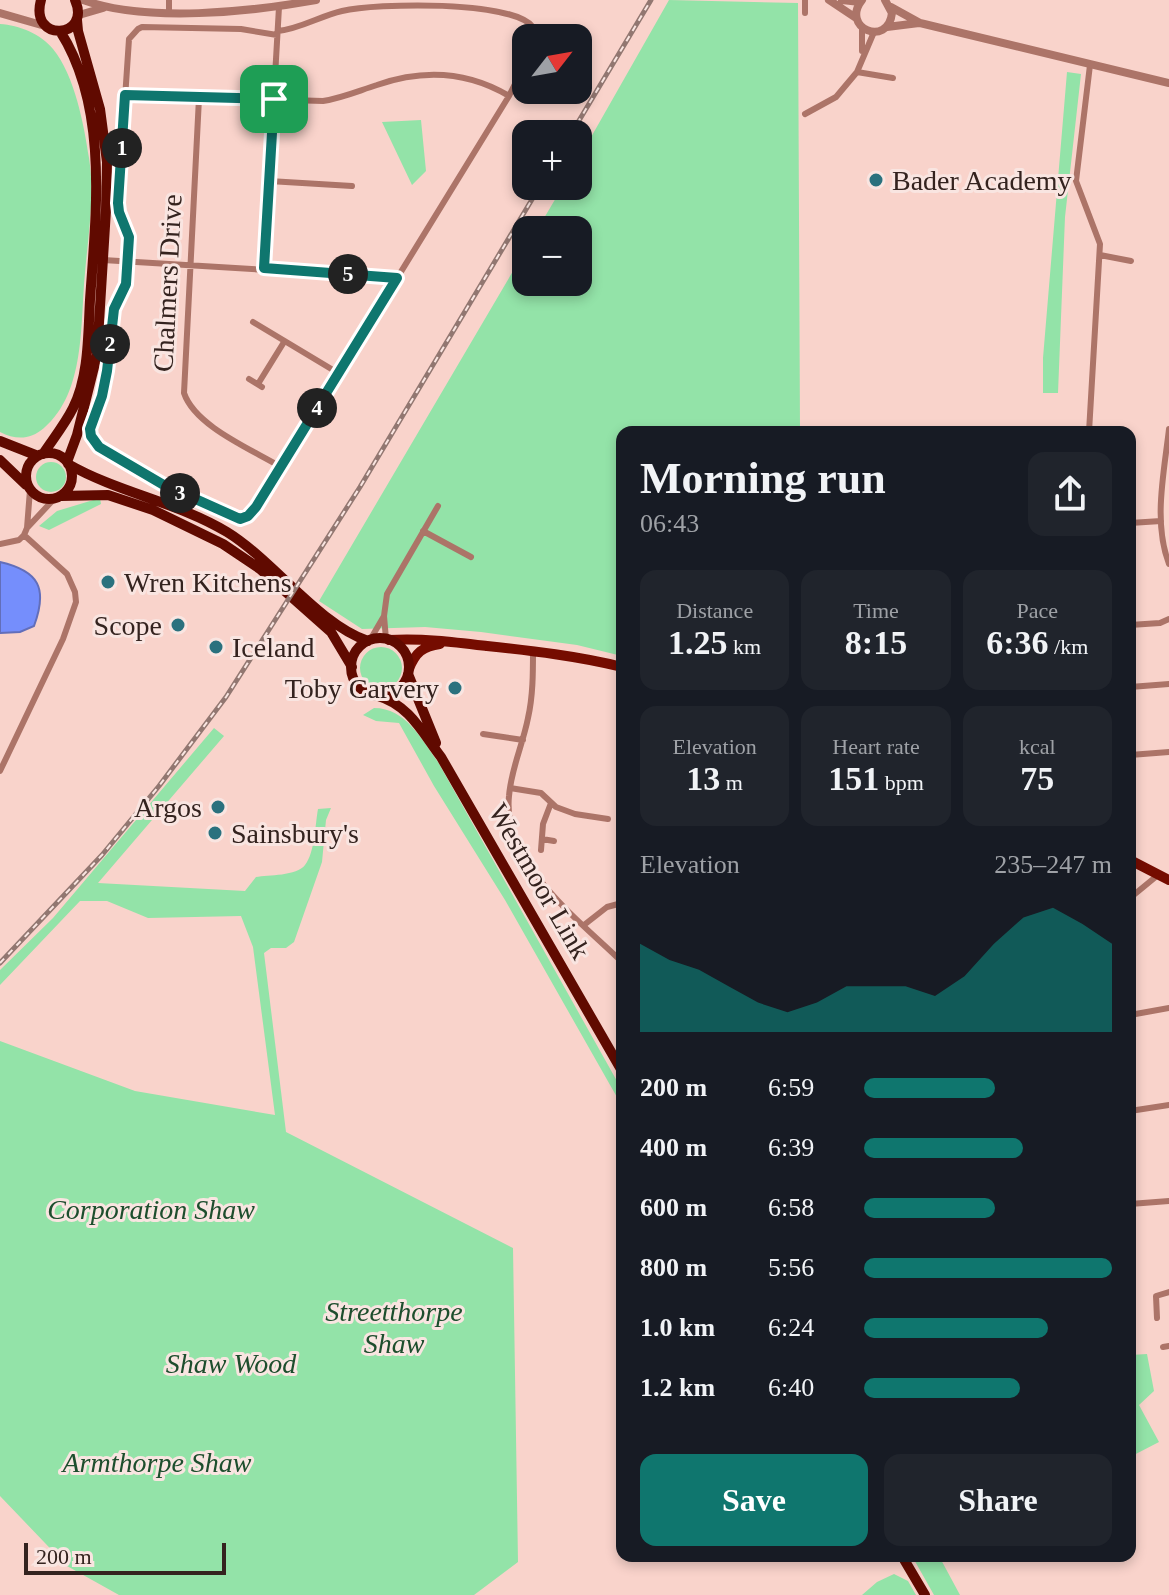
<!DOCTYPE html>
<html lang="en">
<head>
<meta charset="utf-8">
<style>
	body { margin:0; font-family:"Times New Roman",serif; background:#20242c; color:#f1f3f6; height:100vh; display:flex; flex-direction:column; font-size:30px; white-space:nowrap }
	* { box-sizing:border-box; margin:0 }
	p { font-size:26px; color:#9ea1a6 }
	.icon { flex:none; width:44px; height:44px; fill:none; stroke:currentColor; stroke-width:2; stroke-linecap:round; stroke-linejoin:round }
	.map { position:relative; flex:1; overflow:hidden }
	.sheet { position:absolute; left:616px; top:426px; width:520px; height:1136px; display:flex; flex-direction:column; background:#171b24; border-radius:16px; box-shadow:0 4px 12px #0003 }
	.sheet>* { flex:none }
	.needle { width:52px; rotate:59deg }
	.buttons { position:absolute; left:512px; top:24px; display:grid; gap:16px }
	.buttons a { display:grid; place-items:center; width:80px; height:80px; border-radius:16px; background:#171b24; box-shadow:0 4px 12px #0003; font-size:40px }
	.scale { position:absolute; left:24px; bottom:20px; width:202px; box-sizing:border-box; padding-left:8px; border:4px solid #34231f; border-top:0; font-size:22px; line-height:28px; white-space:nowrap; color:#34231f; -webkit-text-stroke:6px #f9e5e1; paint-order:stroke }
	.pin { position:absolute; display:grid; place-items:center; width:68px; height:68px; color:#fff; margin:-34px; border-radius:16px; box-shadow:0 4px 12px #0006 }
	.km { position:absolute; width:40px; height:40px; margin:-20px; border-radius:50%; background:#222; color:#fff; font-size:22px; line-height:40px; text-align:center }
	.round { display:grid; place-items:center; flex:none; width:84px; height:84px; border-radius:16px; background:#20242c }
	.headline { display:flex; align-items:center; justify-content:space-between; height:136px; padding:0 24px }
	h1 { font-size:44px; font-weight:800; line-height:60px }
	.metrics { display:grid; grid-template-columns:repeat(3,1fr); gap:12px; height:136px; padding:8px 24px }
	.metrics div { display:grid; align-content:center; border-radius:16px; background:#20242c; text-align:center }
	.metrics b { font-size:34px; font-weight:800 }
	.metrics small { font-size:22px; font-weight:400 }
	.metrics p { font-size:22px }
	.chart { height:224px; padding:16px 24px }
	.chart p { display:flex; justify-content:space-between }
	.chart svg { width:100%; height:144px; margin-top:8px; fill:#0f766e; opacity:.7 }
	.cta { display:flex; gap:16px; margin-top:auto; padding:16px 24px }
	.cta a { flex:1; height:92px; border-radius:16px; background:#0f766e; color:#fff; font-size:32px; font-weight:800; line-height:92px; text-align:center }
	.cta a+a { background:#20242c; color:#f1f3f6 }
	ul { padding:0 24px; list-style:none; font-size:26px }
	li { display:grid; grid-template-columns:128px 96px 1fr; align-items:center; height:60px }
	li i { height:20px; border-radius:10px; background:#0f766e }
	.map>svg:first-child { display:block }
	.green { fill:#93e3a8 }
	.water { fill:#758efc; stroke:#626eba; stroke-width:2 }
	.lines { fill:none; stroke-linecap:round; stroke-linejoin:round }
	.minor { stroke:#ac7468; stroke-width:6 }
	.tertiary { stroke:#ac7468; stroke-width:8 }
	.primary { stroke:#750c00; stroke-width:10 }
	.trunk { stroke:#600a00; stroke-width:10 }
	.rail-casing { stroke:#927771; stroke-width:5 }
	.rail { stroke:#f9e5e1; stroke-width:2; stroke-dasharray:6; stroke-linecap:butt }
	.route-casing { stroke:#fff; stroke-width:16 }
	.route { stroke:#0f766e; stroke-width:10 }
	.poi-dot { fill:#2a717e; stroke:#f9e5e1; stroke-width:3 }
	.labels { text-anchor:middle; stroke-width:6; stroke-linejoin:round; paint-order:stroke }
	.poi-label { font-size:28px; fill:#34231f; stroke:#f9e5e1; text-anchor:start }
	.street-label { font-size:28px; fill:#34231f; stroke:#f9e5e1 }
	.park-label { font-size:28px; font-style:italic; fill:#1d4e2d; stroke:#f9e5e1 }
</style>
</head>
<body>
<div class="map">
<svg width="1169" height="1595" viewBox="0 0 1169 1595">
	<rect width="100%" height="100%" fill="#f9d3cb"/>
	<path class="green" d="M669 0 798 3 800 432H622V656L577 645 481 632 425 627 362 629 319 601 526 249V282H578V230H537L563 186H578V160Z
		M0 24C19 25 41 34 53 49 75 76 84 125 89 158 95 196 88 236 85 273 80 323 86 392 44 428 30 440 16 440 0 432Z
		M1067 72 1081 74 1065 217 1058 393H1043V358Z
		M421 120 426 171 412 185 382 122Z
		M36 477a15 15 0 1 1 30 0a15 15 0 1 1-30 0Z
		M100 498 101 504 49 530 39 526 57 511Z
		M360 668a21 21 0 1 1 42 0a21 21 0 1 1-42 0Z
		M374 708C406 708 421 739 438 762L622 1090V1106L505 900 434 786 399 723 376 721 363 715Z
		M214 728 224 736 98 883 245 891 256 877C268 875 297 876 305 865 315 852 315 825 318 809L331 808 326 820 322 862 294 942 286 948H271L264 953 286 1132 513 1248 518 1562 474 1595H119L67 1566 0 1496V1041L135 1091 275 1115 253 947 241 916 148 918 107 901H80L0 985V970L53 918Z
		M1147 1354 1154 1391 1139 1405 1159 1442 1130 1457V1355Z
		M912 1556H939L960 1595H934Z
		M894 1574 908 1581 916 1595H862L877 1582Z"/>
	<path class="water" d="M0 562C39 571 48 588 34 626L20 632 0 633Z"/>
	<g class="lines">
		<path class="minor" d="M169 0V12
			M805 0V13
			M862 28V51
			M278 31C300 29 320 16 342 11 376 3 512 0 533 27V38
			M277 35 241 29 142 27 138 29 129 39 118 203 119 212 129 237 126 284 114 309 107 371 102 396 90 429 91 436 99 447 162 484 240 519 253 511 281 467 509 96 526 62
			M857 72 893 78
			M125 95 323 101C342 98 358 91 377 85 423 69 467 71 509 96
			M199 98 184 393C195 426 251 449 281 467
			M805 114 836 97 857 72 874 32
			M269 181 352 186
			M1100 255 1131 261
			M103 260 397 278
			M264 268 279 7
			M253 322 338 373
			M249 379 262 387
			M258 384 284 342
			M1169 429C1164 473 1153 522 1169 564
			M1089 432 1100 244 1076 181 1090 65
			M1130 523 1161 521
			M27 528 54 499
			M423 531 471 557
			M0 544 19 540 24 535
			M1130 625 1160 623 1169 619
			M386 639 384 616 387 594 438 506
			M370 640 384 616
			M533 651C533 673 533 696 528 718 523 744 511 769 509 796 502 863 578 919 622 962
			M1130 687 1169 684
			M483 734 523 740
			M1130 755 1169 752
			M0 771 63 639 76 602 75 592 67 574 24 535 27 528 30 490
			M510 788 541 793 556 807 575 814 608 819
			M542 839 554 841
			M541 850 543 824 551 803
			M1130 898 1158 875
			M584 925 607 907 622 903
			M1130 1015 1169 1008
			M1130 1111 1169 1105
			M1130 1204 1169 1201
			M1157 1318 1156 1296 1169 1292
			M1163 1347 1169 1346"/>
		<path class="tertiary" d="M83 0C147 23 250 12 316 0
			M829 0 856 18
			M842 0 860 2
			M862 0C840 28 888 48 892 13L885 0
			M891 7 920 23 1169 83
			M0 13 45 26
			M79 15 103 8
			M887 27 919 23"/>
		<path class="primary" d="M389 640C422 638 454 642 487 646 533 651 578 656 622 667
			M409 669C415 653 423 646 440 644
			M1130 860 1169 880"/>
		<path class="trunk" d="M41 0C29 43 92 39 75 0
			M0 441 38 456
			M26 476a23 23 0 1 1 46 0a23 23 0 1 1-46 0Z
			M43 454C53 439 65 424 73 408 89 376 88 335 90 300 96 213 109 108 60 31
			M0 460 26 485
			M67 462 77 435 97 355 106 210 107 162 100 109 78 31 77 20
			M68 464C119 493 177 502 227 532 274 561 318 624 368 641
			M61 496 108 495 153 510 223 544 260 569 331 632 352 667
			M351 667a29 29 0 1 1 58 0a29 29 0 1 1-58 0Z
			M408 674 436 743
			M378 696C409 705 422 732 441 757L622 1071
			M902 1556 925 1595"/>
		<g class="rail-casing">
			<path id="rail" d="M571 134 651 0
				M0 963 102 855 159 786 226 697 360 487 540 186"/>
		</g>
		<use href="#rail" class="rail"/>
	</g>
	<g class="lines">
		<g class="route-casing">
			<path id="route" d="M125 95 274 99 264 268 397 278 256 507 248 516 240 519 162 484 99 447 91 436 90 429 102 396 107 371 114 309 126 284 129 237 119 212 118 203Z"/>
		</g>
		<use href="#route" class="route"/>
	</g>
	<g class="poi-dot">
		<circle cx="876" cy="180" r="8"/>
		<circle cx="108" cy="582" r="8"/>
		<circle cx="178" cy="625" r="8"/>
		<circle cx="216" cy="647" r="8"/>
		<circle cx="455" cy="688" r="8"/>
		<circle cx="218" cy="807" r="8"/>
		<circle cx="215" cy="833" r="8"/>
	</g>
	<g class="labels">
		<g class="poi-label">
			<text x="892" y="190">Bader Academy</text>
			<text x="124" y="592">Wren Kitchens</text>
			<text x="162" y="635" text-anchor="end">Scope</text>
			<text x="232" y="657">Iceland</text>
			<text x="439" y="698" text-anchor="end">Toby Carvery</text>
			<text x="202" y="817" text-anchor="end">Argos</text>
			<text x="231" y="843">Sainsbury's</text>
		</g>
		<g class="street-label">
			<text transform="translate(167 283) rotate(-87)" y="10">Chalmers Drive</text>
			<text transform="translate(540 881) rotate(60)" y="10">Westmoor Link</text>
		</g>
		<g class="park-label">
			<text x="151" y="1219">Corporation Shaw</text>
			<text x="394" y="1321">Streetthorpe<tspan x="394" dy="32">Shaw</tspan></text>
			<text x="231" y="1373">Shaw Wood</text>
			<text x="157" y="1472">Armthorpe Shaw</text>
		</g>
	</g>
</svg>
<div class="buttons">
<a><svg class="needle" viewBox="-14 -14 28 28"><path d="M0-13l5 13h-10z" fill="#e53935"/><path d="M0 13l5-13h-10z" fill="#9ea1a6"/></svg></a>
<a>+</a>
<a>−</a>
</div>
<div class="scale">200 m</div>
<div class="pin" style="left:274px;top:99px;background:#1e9e55"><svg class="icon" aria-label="arrive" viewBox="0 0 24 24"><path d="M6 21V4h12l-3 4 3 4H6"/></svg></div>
<b class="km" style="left:122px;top:148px">1</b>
<b class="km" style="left:110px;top:344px">2</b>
<b class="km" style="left:180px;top:493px">3</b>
<b class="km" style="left:317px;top:408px">4</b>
<b class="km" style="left:348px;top:274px">5</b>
<section class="sheet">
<div class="headline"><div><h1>Morning run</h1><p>06:43</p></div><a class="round"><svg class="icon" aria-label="share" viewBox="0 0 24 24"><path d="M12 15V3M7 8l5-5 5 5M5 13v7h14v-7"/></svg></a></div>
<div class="metrics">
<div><p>Distance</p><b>1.25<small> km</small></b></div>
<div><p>Time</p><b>8:15</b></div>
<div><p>Pace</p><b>6:36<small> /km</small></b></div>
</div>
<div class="metrics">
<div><p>Elevation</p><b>13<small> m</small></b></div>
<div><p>Heart rate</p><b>151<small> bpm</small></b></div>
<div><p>kcal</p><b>75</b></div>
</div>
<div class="chart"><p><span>Elevation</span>235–247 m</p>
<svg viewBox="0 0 160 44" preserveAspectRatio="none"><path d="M0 44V17L10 22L20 25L30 30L40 35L50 38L60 35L70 30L80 30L90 30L100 33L110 27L120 17L130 9L140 6L150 11L160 17V44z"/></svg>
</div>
<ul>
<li><b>200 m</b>6:59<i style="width:53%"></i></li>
<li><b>400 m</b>6:39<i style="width:64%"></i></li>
<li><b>600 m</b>6:58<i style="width:53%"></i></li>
<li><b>800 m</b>5:56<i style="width:100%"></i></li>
<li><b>1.0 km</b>6:24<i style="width:74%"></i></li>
<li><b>1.2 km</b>6:40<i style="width:63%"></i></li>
</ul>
<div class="cta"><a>Save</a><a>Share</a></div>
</section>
</div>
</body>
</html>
